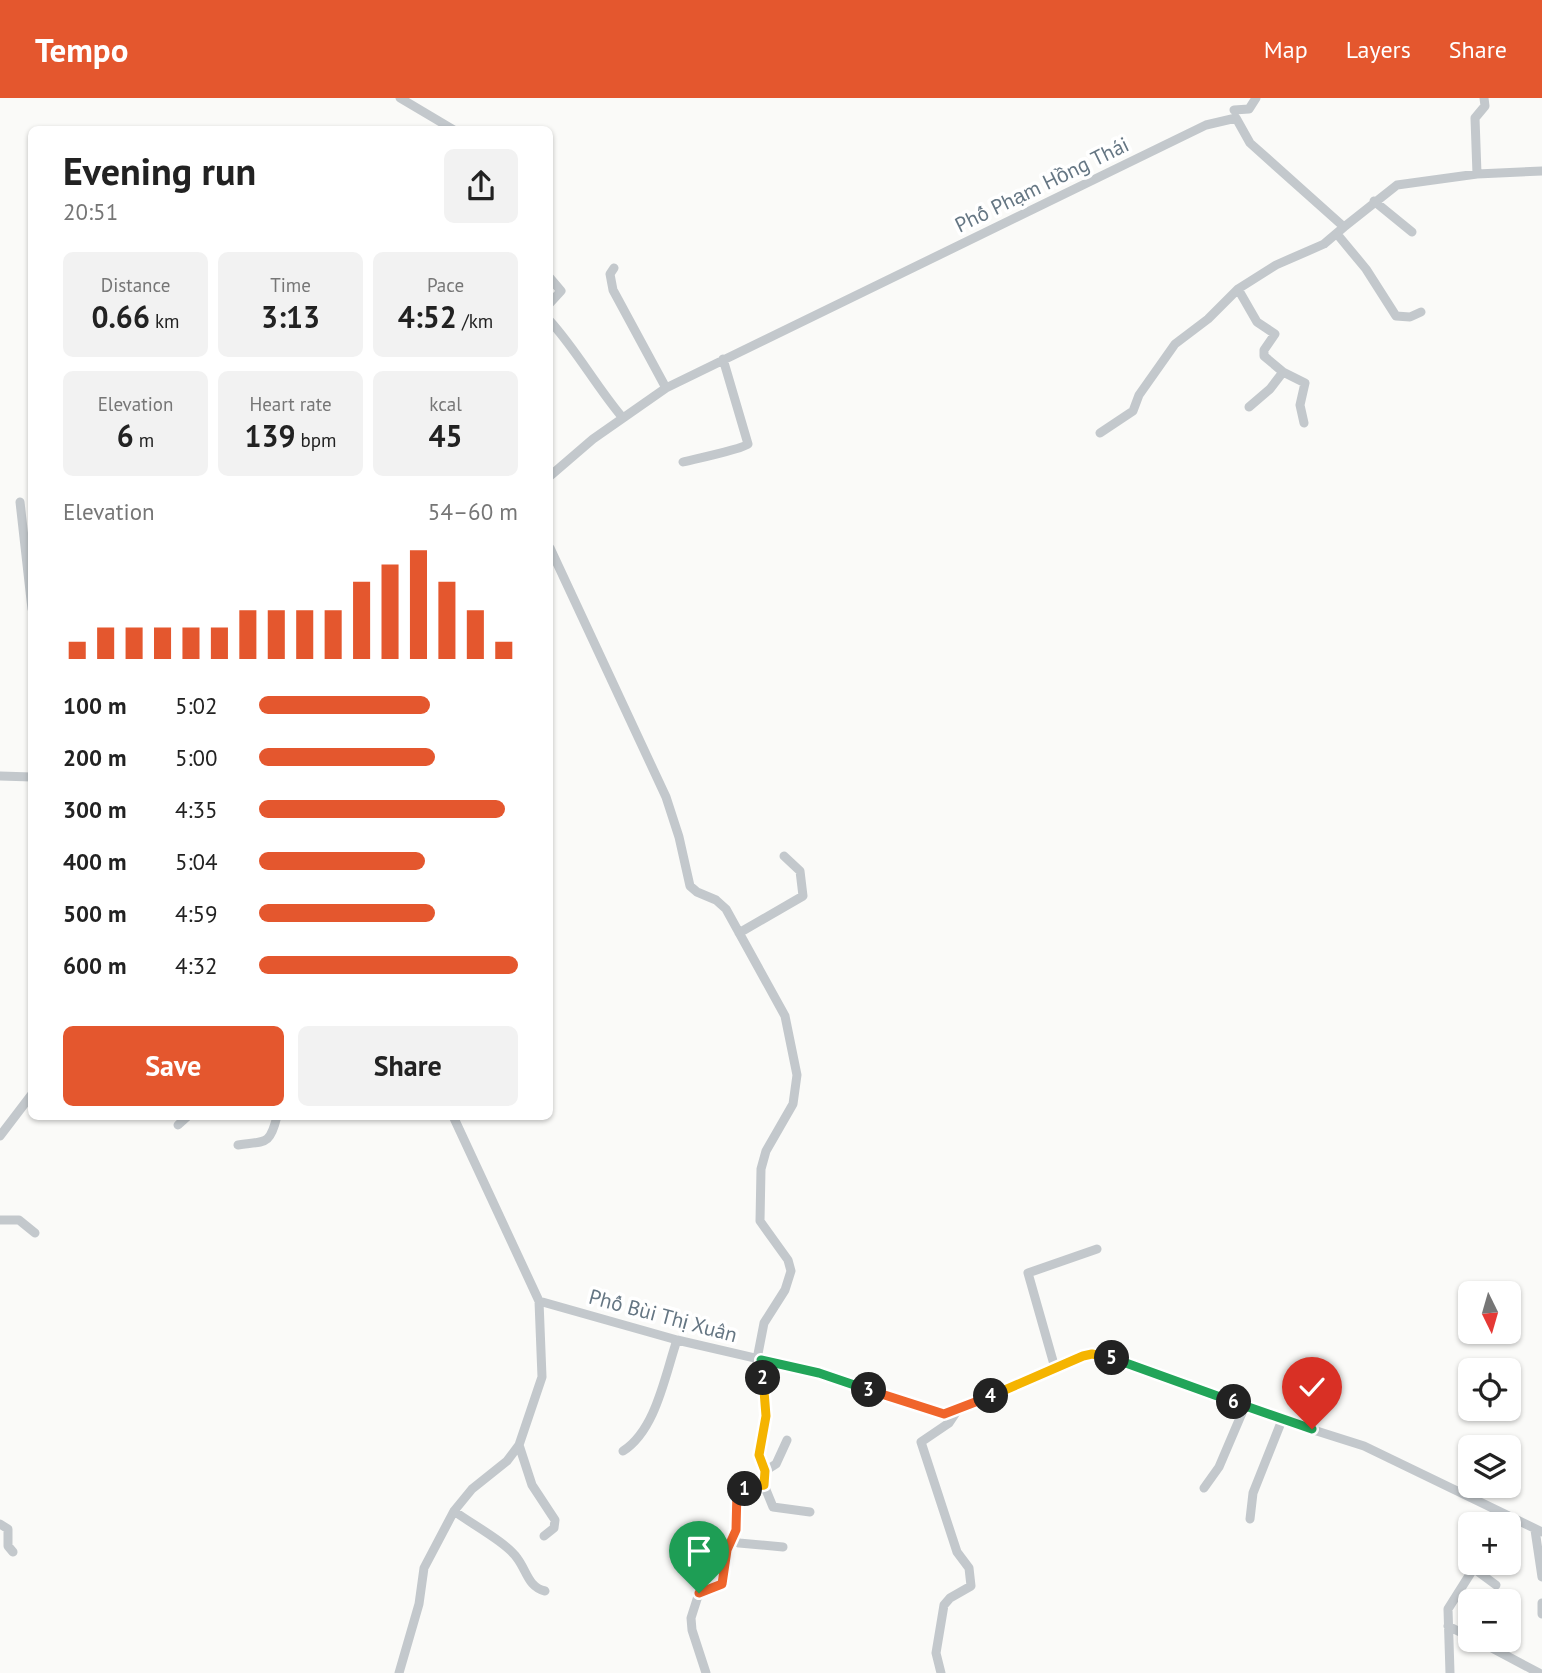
<!DOCTYPE html>
<html lang="en">
<head>
<meta charset="utf-8">
<style>
	body { margin:0; font-family:"PT Sans",sans-serif; background:#f2f2f2; color:#222; height:100vh; display:flex; flex-direction:column; font-size:26px; white-space:nowrap }
	* { box-sizing:border-box; margin:0 }
	p { font-size:23px; color:#767676 }
	.icon { flex:none; width:38px; height:38px; fill:none; stroke:currentColor; stroke-width:2; stroke-linecap:round; stroke-linejoin:round }
	.map { position:relative; flex:1; overflow:hidden }
	.panel { position:absolute; left:28px; top:28px; width:525px; height:994px; display:flex; flex-direction:column; background:#fff; border-radius:10px; box-shadow:0 2px 5px #0004 }
	.panel>* { flex:none }
	.needle { width:46px; rotate:175deg }
	.fabs { position:absolute; left:1458px; top:1183px; display:grid; gap:14px }
	.fabs a { display:grid; place-items:center; width:63px; height:63px; border-radius:10px; background:#fff; box-shadow:0 2px 5px #0004; font-size:35px }
	.pin { position:absolute; display:grid; place-items:center; width:60px; height:60px; color:#fff; margin:-72px -30px; border-radius:50% 50% 50% 0; rotate:-45deg; box-shadow:0 0 7px #0007 }
	.pin .icon { rotate:45deg }
	.km { position:absolute; width:35px; height:35px; margin:-18px; border-radius:50%; background:#222; color:#fff; font-size:19px; line-height:35px; text-align:center }
	.round { display:grid; place-items:center; flex:none; width:74px; height:74px; border-radius:10px; background:#f2f2f2 }
	.overview { display:flex; align-items:center; justify-content:space-between; height:119px; padding:0 35px }
	h1 { font-size:38px; font-weight:800; line-height:52px }
	.figures { display:grid; grid-template-columns:repeat(3,1fr); gap:10px; height:119px; padding:7px 35px }
	.figures div { display:grid; align-content:center; border-radius:10px; background:#f2f2f2; text-align:center }
	.figures b { font-size:30px; font-weight:800 }
	.figures small { font-size:19px; font-weight:400 }
	.figures p { font-size:19px }
	.chart { height:196px; padding:14px 35px }
	.chart p { display:flex; justify-content:space-between }
	.chart svg { width:100%; height:126px; margin-top:7px; stroke:#e4572e; stroke-width:6 }
	.button { display:flex; gap:14px; margin-top:auto; padding:14px 35px }
	.button a { flex:1; height:80px; border-radius:10px; background:#e4572e; color:#fff; font-size:28px; font-weight:800; line-height:80px; text-align:center }
	.button a+a { background:#f2f2f2; color:#222 }
	ul { padding:0 35px; list-style:none; font-size:23px }
	li { display:grid; grid-template-columns:112px 84px 1fr; align-items:center; height:52px }
	li i { height:18px; border-radius:9px; background:#e4572e }
	header { display:flex; align-items:center; gap:42px; box-sizing:border-box; height:98px; padding:0 35px; background:#e4572e; color:#fff }
	header strong { font-size:33px }
	nav { display:flex; gap:38px; margin-inline-start:auto; font-size:24px }
	.map>svg:first-child { display:block }
	.lines { fill:none; stroke-linecap:round; stroke-linejoin:round }
	.street { stroke:#c3c8cc; stroke-width:9 }
	.split-1-casing { stroke:#fff; stroke-width:14 }
	.split-2-casing { stroke:#fff; stroke-width:14 }
	.split-3-casing { stroke:#fff; stroke-width:14 }
	.split-4-casing { stroke:#fff; stroke-width:14 }
	.split-5-casing { stroke:#fff; stroke-width:14 }
	.split-6-casing { stroke:#fff; stroke-width:14 }
	.split-7-casing { stroke:#fff; stroke-width:14 }
	.split-1 { stroke:#f0652b; stroke-width:9 }
	.split-2 { stroke:#f5b400; stroke-width:9 }
	.split-3 { stroke:#22a559; stroke-width:9 }
	.split-4 { stroke:#f0652b; stroke-width:9 }
	.split-5 { stroke:#f5b400; stroke-width:9 }
	.split-6 { stroke:#22a559; stroke-width:9 }
	.split-7 { stroke:#22a559; stroke-width:9 }
	.labels { text-anchor:middle; stroke-width:7; stroke-linejoin:round; paint-order:stroke }
	.street-label { font-size:21px; fill:#657683; stroke:#fff }
</style>
</head>
<body>
<header>
<strong>Tempo</strong>
<nav><a>Map</a><a>Layers</a><a>Share</a></nav>
</header>
<div class="map">
<svg width="1542" height="1575" viewBox="0 0 1542 1575">
	<rect width="100%" height="100%" fill="#fafaf8"/>
	<g class="lines">
		<path class="street" d="M400 0 454 32
			M1234 12 1249 11 1256 0
			M1477 76 1475 20 1485 8 1484 0
			M1374 103 1412 134
			M1337 136 1366 171 1396 218 1410 219 1421 214
			M614 170 610 176 613 192 666 290
			M550 180 561 193 550 205
			M1238 191 1257 224 1275 236 1264 252V258L1283 274 1305 285 1300 307 1304 325
			M550 223C577 253 596 288 622 319
			M1249 309 1270 291 1283 274
			M1100 335 1133 313 1139 297 1175 246 1208 221 1238 191 1276 167 1324 146 1344 129
			M683 364C695 361 743 351 748 346L723 261
			M550 378 593 341 666 290 1206 27 1236 20 1250 45 1344 129 1397 87 1477 76 1542 73
			M20 404 32 511
			M550 450 666 699 679 739 690 788 697 794 716 802 726 811 785 918 797 977 793 1006 766 1053 761 1071 760 1123 788 1162 791 1173 785 1192 764 1225 757 1261
			M0 678 32 679
			M739 835 803 798 800 773 784 758
			M453 1018 539 1203 677 1242 819 1275 944 1316 957 1313 1083 1258 1103 1257 1282 1322 1364 1348 1542 1434
			M178 1027 188 1018
			M0 1038 32 996
			M238 1047C265 1043 270 1048 277 1018
			M0 1122H19L35 1135
			M761 1262 766 1318 759 1362 765 1373 764 1387 773 1409 810 1414
			M1055 1270 1028 1175 1097 1151
			M519 1347 532 1387 555 1422 554 1430 544 1438
			M623 1353C656 1332 665 1277 677 1242
			M765 1373 776 1366 787 1342
			M1204 1390 1219 1369 1245 1308
			M454 1413C470 1425 507 1445 517 1460 527 1473 528 1489 545 1493
			M1250 1421 1253 1395 1282 1322
			M0 1426 8 1431V1448L13 1454
			M1535 1432 1542 1479
			M732 1441 739 1445 783 1449
			M1473 1470 1496 1487
			M1542 1505V1516
			M1448 1528 1470 1539
			M1477 1542 1539 1575
			M399 1575 419 1506 424 1470 454 1413 472 1391 507 1363 519 1347 542 1279 539 1203
			M706 1575 692 1532 691 1520 699 1495 717 1490 724 1481 727 1452 736 1432 737 1393 764 1387
			M941 1575 936 1555 944 1507 950 1500 971 1488 969 1470 957 1454 921 1344 949 1325 957 1313
			M1450 1575 1448 1511 1477 1465"/>
	</g>
	<g class="lines">
		<g class="split-1-casing">
			<path id="split-1" d="M699 1495 722 1486 727 1452 736 1432 737 1393 745 1391"/>
		</g>
		<g class="split-2-casing">
			<path id="split-2" d="M745 1391 764 1387 765 1373 759 1357 766 1318 763 1280"/>
		</g>
		<g class="split-3-casing">
			<path id="split-3" d="M763 1280 761 1262 819 1275 869 1292"/>
		</g>
		<g class="split-4-casing">
			<path id="split-4" d="M869 1292 944 1316 991 1298"/>
		</g>
		<g class="split-5-casing">
			<path id="split-5" d="M991 1298 1083 1258 1092 1256 1112 1260"/>
		</g>
		<g class="split-6-casing">
			<path id="split-6" d="M1112 1260 1234 1304"/>
		</g>
		<g class="split-7-casing">
			<path id="split-7" d="M1234 1304 1312 1331"/>
		</g>
		<use href="#split-1" class="split-1"/>
		<use href="#split-2" class="split-2"/>
		<use href="#split-3" class="split-3"/>
		<use href="#split-4" class="split-4"/>
		<use href="#split-5" class="split-5"/>
		<use href="#split-6" class="split-6"/>
		<use href="#split-7" class="split-7"/>
	</g>
	<g class="labels">
		<g class="street-label">
			<text transform="translate(1042 87) rotate(-26)" y="7">Phố Phạm Hồng Thái</text>
			<text transform="translate(663 1218) rotate(15)" y="7">Phố Bùi Thị Xuân</text>
		</g>
	</g>
</svg>
<div class="fabs">
<a><svg class="needle" viewBox="-14 -14 28 28"><path d="M0-13l5 13h-10z" fill="#e53935"/><path d="M0 13l5-13h-10z" fill="#767676"/></svg></a>
<a><svg class="icon" aria-label="locate" viewBox="0 0 24 24"><circle cx="12" cy="12" r="6"/><path d="M12 2v4M12 18v4M2 12h4M18 12h4"/></svg></a>
<a><svg class="icon" aria-label="layers" viewBox="0 0 24 24"><path d="M12 4l9 5-9 5-9-5zM3 14l9 5 9-5"/></svg></a>
<a>+</a>
<a>−</a>
</div>
<div class="pin" style="left:699px;top:1495px;background:#1e9e55"><svg class="icon" aria-label="arrive" viewBox="0 0 24 24"><path d="M6 21V4h12l-3 4 3 4H6"/></svg></div>
<div class="pin" style="left:1312px;top:1331px;background:#d93025"><svg class="icon" aria-label="check" viewBox="0 0 24 24"><path d="M5 12l5 5 9-10"/></svg></div>
<b class="km" style="left:745px;top:1391px">1</b>
<b class="km" style="left:763px;top:1280px">2</b>
<b class="km" style="left:869px;top:1292px">3</b>
<b class="km" style="left:991px;top:1298px">4</b>
<b class="km" style="left:1112px;top:1260px">5</b>
<b class="km" style="left:1234px;top:1304px">6</b>
<section class="panel">
<div class="overview"><div><h1>Evening run</h1><p>20:51</p></div><a class="round"><svg class="icon" aria-label="share" viewBox="0 0 24 24"><path d="M12 15V3M7 8l5-5 5 5M5 13v7h14v-7"/></svg></a></div>
<div class="figures">
<div><p>Distance</p><b>0.66<small> km</small></b></div>
<div><p>Time</p><b>3:13</b></div>
<div><p>Pace</p><b>4:52<small> /km</small></b></div>
</div>
<div class="figures">
<div><p>Elevation</p><b>6<small> m</small></b></div>
<div><p>Heart rate</p><b>139<small> bpm</small></b></div>
<div><p>kcal</p><b>45</b></div>
</div>
<div class="chart"><p><span>Elevation</span>54–60 m</p>
<svg viewBox="0 0 160 44" preserveAspectRatio="none"><path d="M5 44V38M15 44V33M25 44V33M35 44V33M45 44V33M55 44V33M65 44V27M75 44V27M85 44V27M95 44V27M105 44V17M115 44V11M125 44V6M135 44V17M145 44V27M155 44V38"/></svg>
</div>
<ul>
<li><b>100 m</b>5:02<i style="width:66%"></i></li>
<li><b>200 m</b>5:00<i style="width:68%"></i></li>
<li><b>300 m</b>4:35<i style="width:95%"></i></li>
<li><b>400 m</b>5:04<i style="width:64%"></i></li>
<li><b>500 m</b>4:59<i style="width:68%"></i></li>
<li><b>600 m</b>4:32<i style="width:100%"></i></li>
</ul>
<div class="button"><a>Save</a><a>Share</a></div>
</section>
</div>
</body>
</html>
